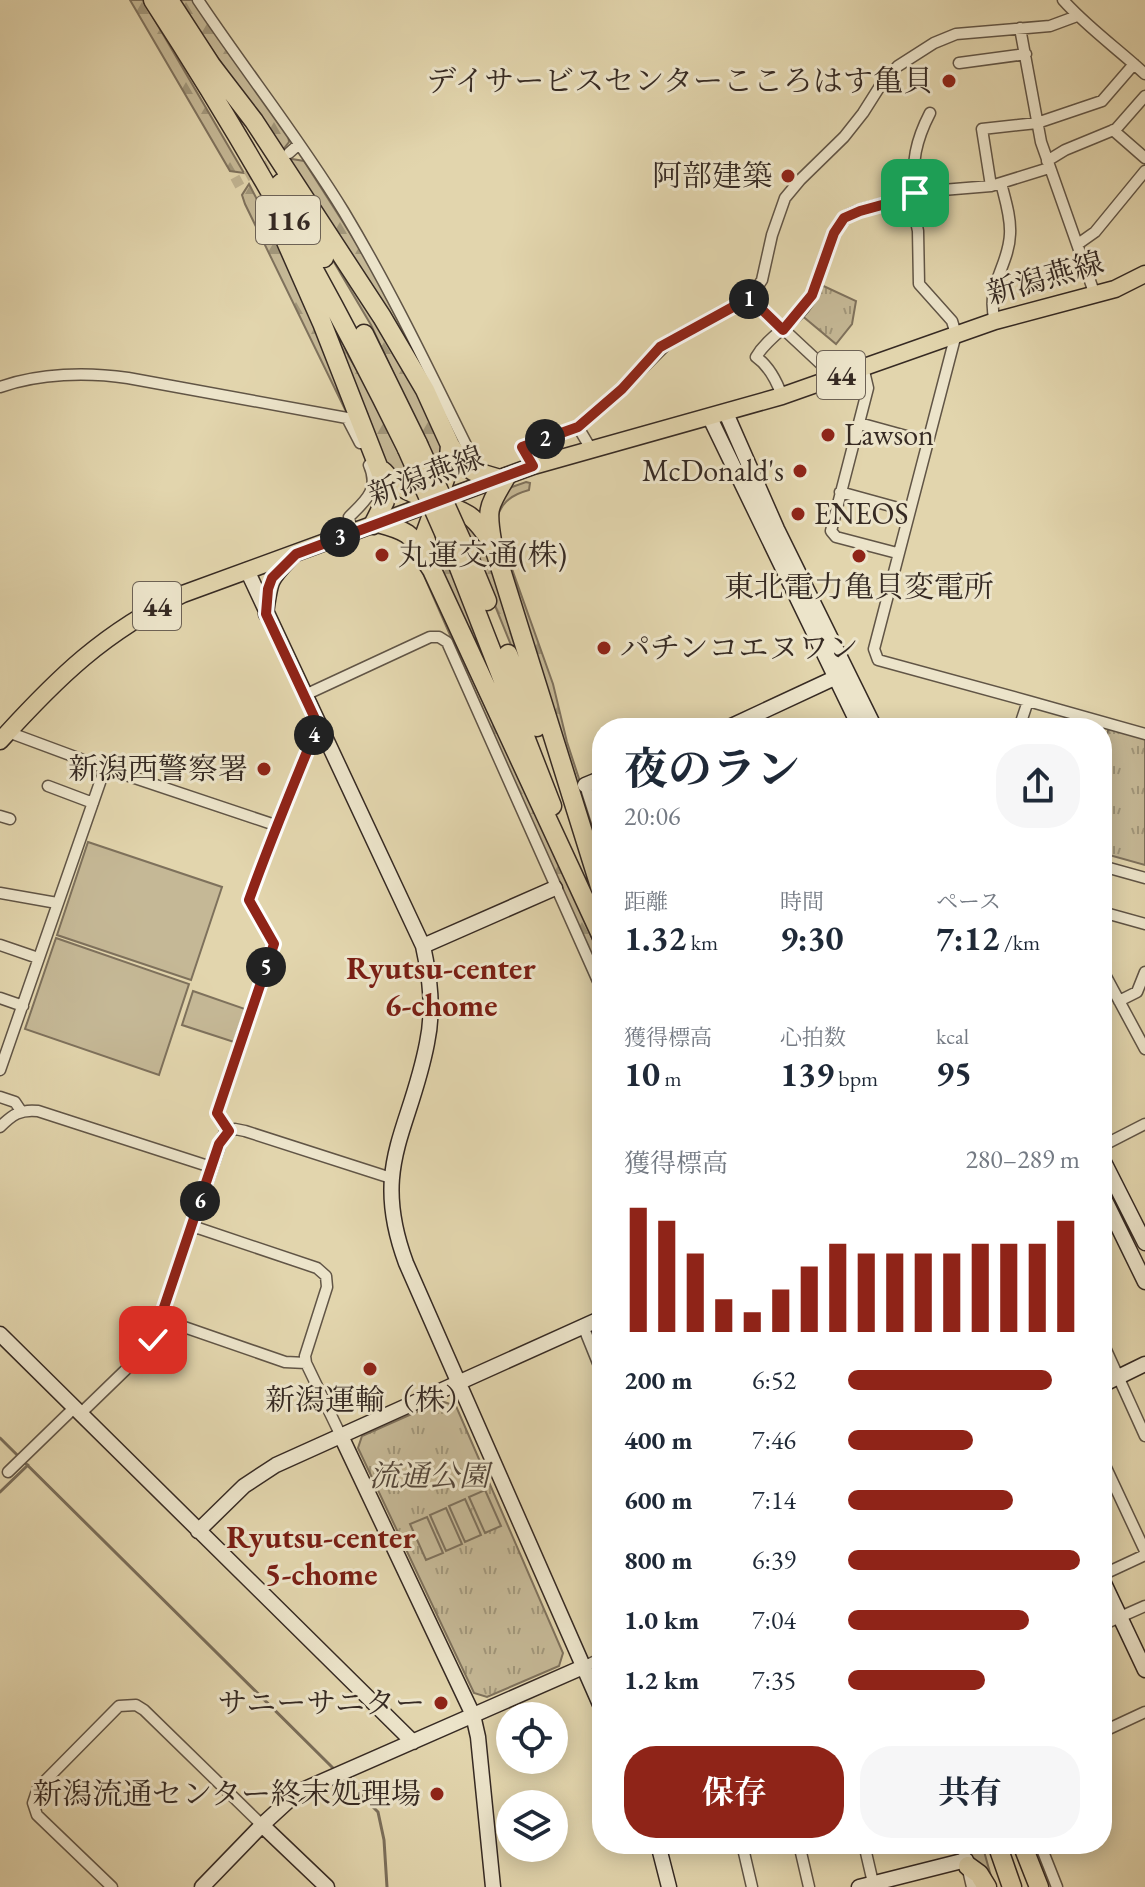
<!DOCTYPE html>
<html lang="ja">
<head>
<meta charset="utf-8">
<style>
	body { margin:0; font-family:"EB Garamond","Noto Serif JP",serif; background:#f6f6f7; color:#1f2937; height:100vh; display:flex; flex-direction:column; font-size:30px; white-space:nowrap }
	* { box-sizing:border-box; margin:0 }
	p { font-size:26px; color:#747a83 }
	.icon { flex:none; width:44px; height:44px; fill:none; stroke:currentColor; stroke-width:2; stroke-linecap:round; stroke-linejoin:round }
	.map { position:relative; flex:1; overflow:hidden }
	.side { position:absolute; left:592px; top:718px; width:520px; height:1136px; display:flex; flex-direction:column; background:#fff; border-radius:32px; box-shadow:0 4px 20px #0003 }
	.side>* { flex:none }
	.tools { position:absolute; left:496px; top:1702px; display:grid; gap:16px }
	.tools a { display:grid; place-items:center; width:72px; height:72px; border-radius:50%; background:#fff; box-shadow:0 4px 20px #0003; font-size:40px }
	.pin { position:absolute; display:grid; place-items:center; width:68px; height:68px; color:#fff; margin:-34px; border-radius:16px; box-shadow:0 4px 12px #0006 }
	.km { position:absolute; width:40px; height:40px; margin:-20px; border-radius:50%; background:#222; color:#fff; font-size:22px; line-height:40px; text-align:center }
	.round { display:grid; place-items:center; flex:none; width:84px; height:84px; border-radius:32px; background:#f6f6f7 }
	.head { display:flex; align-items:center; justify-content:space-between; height:136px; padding:0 32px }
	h1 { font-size:44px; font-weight:700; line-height:60px }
	.figures { display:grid; grid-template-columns:repeat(3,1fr); gap:12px; height:136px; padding:8px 32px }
	.figures div { display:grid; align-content:center }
	.figures b { font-size:34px; font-weight:700 }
	.figures small { font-size:22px; font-weight:400 }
	.figures p { font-size:22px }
	.chart { height:224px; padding:16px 32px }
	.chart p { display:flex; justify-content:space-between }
	.chart svg { width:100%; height:144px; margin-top:8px; stroke:#8f2418; stroke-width:6 }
	.cta { display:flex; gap:16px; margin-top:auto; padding:16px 32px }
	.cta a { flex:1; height:92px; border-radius:32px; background:#8f2418; color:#fff; font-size:32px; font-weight:700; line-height:92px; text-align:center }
	.cta a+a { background:#f6f6f7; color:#1f2937 }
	ul { padding:0 32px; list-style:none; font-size:26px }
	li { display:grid; grid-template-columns:128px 96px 1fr; align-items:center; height:60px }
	li i { height:20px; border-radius:10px; background:#8f2418 }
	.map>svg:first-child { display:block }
	.forest { fill:url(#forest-firs); stroke:#7e715c; stroke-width:2 }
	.park { fill:url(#park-tufts); stroke:#7e715c; stroke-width:2 }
	.garden { fill:#c5b896; stroke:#7e715c; stroke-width:2 }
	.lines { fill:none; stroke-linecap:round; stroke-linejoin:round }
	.stream { stroke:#7a6e5a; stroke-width:3 }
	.street-tunnel { stroke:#c0b391; stroke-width:10; stroke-dasharray:10 5; stroke-linecap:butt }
	.street-casing { stroke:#615546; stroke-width:13 }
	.secondary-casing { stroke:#362a23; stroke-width:17 }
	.primary-casing { stroke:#362a23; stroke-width:19 }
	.highway-casing { stroke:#362a23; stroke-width:21 }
	.street { stroke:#ece4ca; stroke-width:10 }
	.secondary { stroke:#ece4ca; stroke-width:14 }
	.primary { stroke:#e2d5ad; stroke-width:16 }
	.highway { stroke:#e2d5ad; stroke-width:18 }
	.highway-bridge-casing { stroke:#362a23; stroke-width:21; stroke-linecap:butt }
	.highway-bridge { stroke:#e2d5ad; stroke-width:18 }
	.route-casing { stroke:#fff; stroke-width:16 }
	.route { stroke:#8f2418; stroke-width:10 }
	.poi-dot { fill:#8f2418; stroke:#ece4ca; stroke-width:3 }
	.labels { text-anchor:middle; stroke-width:6; stroke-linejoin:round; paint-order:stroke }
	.shield { fill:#ece4ca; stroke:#6d6255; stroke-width:2 }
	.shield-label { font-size:28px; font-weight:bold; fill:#362a23 }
	.poi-label { font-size:30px; fill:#362a23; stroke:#ece4ca; text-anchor:end }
	.street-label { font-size:30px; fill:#362a23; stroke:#ece4ca }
	.park-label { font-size:30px; font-style:italic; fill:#53463a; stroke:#ece4ca }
	.neighbourhood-label { font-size:32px; font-weight:bold; fill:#7a1f14; stroke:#ece4ca }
</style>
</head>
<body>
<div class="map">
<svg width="1145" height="1887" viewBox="0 0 1145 1887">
	<defs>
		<pattern id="forest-firs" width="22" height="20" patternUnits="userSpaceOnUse" patternTransform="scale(2)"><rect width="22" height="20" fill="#c5b896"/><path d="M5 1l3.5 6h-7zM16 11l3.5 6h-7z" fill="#a1967a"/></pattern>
		<pattern id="park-tufts" width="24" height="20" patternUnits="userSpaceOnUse" patternTransform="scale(2)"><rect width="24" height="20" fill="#c5b896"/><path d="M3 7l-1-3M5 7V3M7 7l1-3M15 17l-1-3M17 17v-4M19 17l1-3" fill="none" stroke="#a1967a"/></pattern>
	</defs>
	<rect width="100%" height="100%" fill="#e2d5ad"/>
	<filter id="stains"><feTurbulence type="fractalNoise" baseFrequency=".0025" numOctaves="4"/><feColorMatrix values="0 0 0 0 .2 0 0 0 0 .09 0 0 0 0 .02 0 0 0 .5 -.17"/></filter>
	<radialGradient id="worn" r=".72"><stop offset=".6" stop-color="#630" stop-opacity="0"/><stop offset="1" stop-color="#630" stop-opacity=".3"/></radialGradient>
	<path class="forest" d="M130 0H143L244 173 230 171Z
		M178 0H193L288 134 289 142 282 151Z
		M292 159 304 161 366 258 449 420 287 161Z
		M249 184 289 262 375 471 245 204 242 195Z
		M329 245 381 322 445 447 442 478 371 325 328 252Z
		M317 301 333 319 349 357 368 388 417 491 390 474Z
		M526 482 530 483 529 490C510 495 499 504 496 524L553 684 567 742 602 849V864L493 523 495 500 512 487Z
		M457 512 481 530 541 719Z
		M433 526 533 775 451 601 432 548Z
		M415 555 580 910 602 961V982Z
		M968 1844H982L994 1887 972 1862Z"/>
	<path class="park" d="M817 283 856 301 852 324 836 344 800 314Z
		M1109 726 1145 736V865L1102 853V758Z
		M441 1401 456 1406 563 1653 559 1666 487 1697 474 1693 358 1448 362 1436Z"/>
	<path class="garden" d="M88 842 222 887 191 980 57 935Z
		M56 938 189 984 159 1075 25 1029Z
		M193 991 245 1009 234 1042 182 1025Z
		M485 1490 501 1526 485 1533 469 1497Z
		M465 1499 481 1535 465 1542 449 1506Z
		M446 1508 462 1544 446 1551 430 1515Z
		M427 1517 443 1553 426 1560 410 1524Z"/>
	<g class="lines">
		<path class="stream" d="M0 1438 335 1770
			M0 1492 28 1465
			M344 1778 378 1812 384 1840 387 1887"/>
		<path class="street-tunnel" d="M233 184 280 158"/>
		<g class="street-casing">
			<path id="street" d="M198 0C246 72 299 138 344 212 389 287 427 366 466 445
				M1063 0C1087 27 1118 49 1145 74
				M1020 28 1041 142 1095 295
				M959 63 1026 54
				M1113 130 1145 158
				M289 153 299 144
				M1047 161 1065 150 1116 129 1145 96
				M991 186 982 129 1037 123 1102 101 1134 64
				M915 193C911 163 916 140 930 113
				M911 197 918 231 919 284 952 321 956 334 874 649 878 660 1028 701 1019 728
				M1078 244 1095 232 1145 171
				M750 298 823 366 829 379
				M995 321C985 286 1009 266 1010 234 1011 217 1005 199 1001 183
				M863 367 868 388 831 531 836 537 897 553
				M0 387C40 373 87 372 128 378L347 418 360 443
				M782 396C777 382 769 366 756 357 770 333 802 320 813 293 821 273 830 225 848 215 870 203 897 205 918 192L991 186 1049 168
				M859 423 928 442
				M578 427 591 449
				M533 466 522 447 578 427 622 389 672 339 750 298 762 280 772 235 785 198 800 180 844 137 863 113 882 83 898 66 934 43 956 34 1050 26 1077 16
				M840 492 909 511
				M352 533 349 517C365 501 380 490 369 465
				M305 695 430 637H439L447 642 602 990
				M1028 701 1145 734
				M8 732 105 768 275 825
				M585 785 602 838
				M48 786 93 803
				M0 816 10 819
				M1102 866 1145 878
				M0 893 57 903
				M1102 912 1145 924
				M0 945 38 958
				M1102 969 1145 1049
				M0 998 23 1006
				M1119 1001 1137 992 1145 972
				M0 1070 105 768
				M0 1097 15 1102 21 1111
				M0 1127C12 1115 20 1109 38 1111L211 1167
				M229 1131 217 1113 274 944 249 900C270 841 294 784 318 725
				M1102 1146 1145 1124
				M192 1226 317 1268 326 1276 327 1287 305 1356 306 1363 341 1436
				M161 1319 285 1362 306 1363
				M583 1326 602 1373
				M1102 1341 1145 1436
				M80 1414 143 1353 153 1340 224 1134 235 1129 245 1131 391 1178
				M1102 1459 1145 1551
				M8 1472 74 1408
				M1102 1575 1145 1555
				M1102 1625 1145 1606
				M583 1667 602 1658
				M1102 1732 1145 1712
				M742 1844 752 1887
				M799 1844 809 1887
				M864 1844 874 1887
				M962 1844 972 1887
				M1040 1844 1057 1887
				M112 1887 37 1815 33 1803 38 1788 119 1706 136 1705 144 1710 262 1825"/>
		</g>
		<g class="secondary-casing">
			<path id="secondary" d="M726 413 777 529 875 728
				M710 418 860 728
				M247 570 423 946C430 978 434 1010 427 1043 410 1132 370 1166 406 1263L602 1709
				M266 614C271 577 270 581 295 554
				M727 728 843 674
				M585 785 602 778
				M423 946 555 888
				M1102 1158 1145 1243
				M1102 1194 1145 1282
				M0 1334 413 1742
				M1102 1385 1145 1364
				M341 1436 473 1715 478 1737 493 1887
				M198 1531 244 1486 276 1465 602 1318
				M1102 1579 1145 1670
				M262 1825 327 1887
				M658 1844 669 1887
				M202 1887 262 1825 298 1792 583 1667
				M859 1887 966 1860"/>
		</g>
		<g class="primary-casing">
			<path id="primary" d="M0 741C58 677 104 632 183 594L533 466 782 396 995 321 1115 289 1145 274"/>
		</g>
		<g class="highway-casing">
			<path id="highway" d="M153 0C247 145 331 294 407 449
				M169 0 213 68
				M208 61 254 121 382 317 425 390 450 445 462 463 473 471 500 479
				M281 183 324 258
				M280 228 322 323 385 484V501L373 525
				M364 334 418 444
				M383 471C407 500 438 497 468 515 478 521 483 531 490 539
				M506 477C489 507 486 506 492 541L602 893
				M378 523C420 534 409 538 432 570L602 937
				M468 555 487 601
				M429 559 425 534 448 471 450 445
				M456 560 552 806
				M508 654 537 727
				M997 1844 1012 1887
				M1022 1844 1039 1887
				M968 1866 979 1874 987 1887"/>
		</g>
		<use href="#street" class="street"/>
		<use href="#secondary" class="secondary"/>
		<use href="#primary" class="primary"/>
		<use href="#highway" class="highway"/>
		<g class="highway-bridge-casing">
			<path id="highway-bridge" d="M418 444 468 555
				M407 449 456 560"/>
		</g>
		<use href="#highway-bridge" class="highway-bridge"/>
	</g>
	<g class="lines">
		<g class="route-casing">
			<path id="route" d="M153 1340 219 1144 229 1131 217 1113 274 944 249 900C270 841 294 783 318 725L266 614 268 589 272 578 296 554 533 466 522 447 578 427 622 389 660 347 742 302 750 298 783 330 812 295 834 233 844 218 860 211 911 197 915 193"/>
		</g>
		<use href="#route" class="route"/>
	</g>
	<g class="poi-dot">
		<circle cx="949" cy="81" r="8"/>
		<circle cx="788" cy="176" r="8"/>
		<circle cx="828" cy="435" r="8"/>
		<circle cx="800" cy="471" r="8"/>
		<circle cx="798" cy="514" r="8"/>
		<circle cx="382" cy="555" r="8"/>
		<circle cx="859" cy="556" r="8"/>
		<circle cx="604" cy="648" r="8"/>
		<circle cx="264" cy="769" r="8"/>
		<circle cx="370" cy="1369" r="8"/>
		<circle cx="441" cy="1703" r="8"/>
		<circle cx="437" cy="1794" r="8"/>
	</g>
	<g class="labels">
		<g class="shield">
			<rect x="256" y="196" width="64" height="48" rx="6"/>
			<rect x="817" y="351" width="48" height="48" rx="6"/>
			<rect x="133" y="582" width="48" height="48" rx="6"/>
		</g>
		<g class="shield-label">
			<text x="288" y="230">116</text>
			<text x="841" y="385">44</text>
			<text x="157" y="616">44</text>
		</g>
		<g class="poi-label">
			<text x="933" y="91">デイサービスセンターこころはす亀貝</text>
			<text x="772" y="186">阿部建築</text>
			<text x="844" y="445" text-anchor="start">Lawson</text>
			<text x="784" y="481">McDonald's</text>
			<text x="814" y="524" text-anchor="start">ENEOS</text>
			<text x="398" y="565" text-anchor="start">丸運交通(株)</text>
			<text x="859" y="597" text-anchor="middle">東北電力亀貝変電所</text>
			<text x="620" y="658" text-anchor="start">パチンコエヌワン</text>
			<text x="248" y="779">新潟西警察署</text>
			<text x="370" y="1410" text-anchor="middle">新潟運輸（株）</text>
			<text x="425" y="1713">サニーサニター</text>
			<text x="421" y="1804">新潟流通センター終末処理場</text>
		</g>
		<g class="street-label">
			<text transform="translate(1045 278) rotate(-16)" y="10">新潟燕線</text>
			<text transform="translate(426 476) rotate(-20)" y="10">新潟燕線</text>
		</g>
		<g class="park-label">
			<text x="429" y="1486">流通公園</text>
		</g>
		<g class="neighbourhood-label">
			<text x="441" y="979">Ryutsu-center<tspan x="441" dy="37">6-chome</tspan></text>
			<text x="321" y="1548">Ryutsu-center<tspan x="321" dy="37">5-chome</tspan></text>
		</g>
	</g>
	<rect width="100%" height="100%" filter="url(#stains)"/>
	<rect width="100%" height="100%" fill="url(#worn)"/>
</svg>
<div class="tools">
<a><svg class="icon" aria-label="locate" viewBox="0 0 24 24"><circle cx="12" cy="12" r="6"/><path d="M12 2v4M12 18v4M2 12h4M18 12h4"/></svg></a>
<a><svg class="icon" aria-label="layers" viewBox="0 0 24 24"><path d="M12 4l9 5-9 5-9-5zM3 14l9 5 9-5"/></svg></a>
</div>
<div class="pin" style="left:915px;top:193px;background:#1e9e55"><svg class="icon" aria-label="arrive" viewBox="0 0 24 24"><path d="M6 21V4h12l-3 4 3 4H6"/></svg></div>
<div class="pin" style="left:153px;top:1340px;background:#d93025"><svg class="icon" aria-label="check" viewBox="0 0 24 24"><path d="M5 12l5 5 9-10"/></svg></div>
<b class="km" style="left:749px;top:299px">1</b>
<b class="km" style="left:545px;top:439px">2</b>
<b class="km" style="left:340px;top:537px">3</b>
<b class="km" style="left:314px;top:735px">4</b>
<b class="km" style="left:266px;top:967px">5</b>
<b class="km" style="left:200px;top:1201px">6</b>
<section class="side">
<div class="head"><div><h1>夜のラン</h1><p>20:06</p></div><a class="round"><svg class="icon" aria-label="share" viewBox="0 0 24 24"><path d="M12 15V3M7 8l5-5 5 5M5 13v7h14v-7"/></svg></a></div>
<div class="figures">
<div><p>距離</p><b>1.32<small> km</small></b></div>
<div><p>時間</p><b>9:30</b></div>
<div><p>ペース</p><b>7:12<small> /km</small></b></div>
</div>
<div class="figures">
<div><p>獲得標高</p><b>10<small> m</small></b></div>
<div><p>心拍数</p><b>139<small> bpm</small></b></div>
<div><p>kcal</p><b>95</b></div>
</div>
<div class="chart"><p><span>獲得標高</span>280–289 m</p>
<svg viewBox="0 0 160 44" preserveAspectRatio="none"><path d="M5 44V6M15 44V10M25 44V20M35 44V34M45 44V38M55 44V31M65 44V24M75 44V17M85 44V20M95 44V20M105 44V20M115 44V20M125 44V17M135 44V17M145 44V17M155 44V10"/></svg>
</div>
<ul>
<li><b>200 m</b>6:52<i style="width:88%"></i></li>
<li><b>400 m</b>7:46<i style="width:54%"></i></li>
<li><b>600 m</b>7:14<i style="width:71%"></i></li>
<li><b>800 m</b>6:39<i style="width:100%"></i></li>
<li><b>1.0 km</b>7:04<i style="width:78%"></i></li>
<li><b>1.2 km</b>7:35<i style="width:59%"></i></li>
</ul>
<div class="cta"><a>保存</a><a>共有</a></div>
</section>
</div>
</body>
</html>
